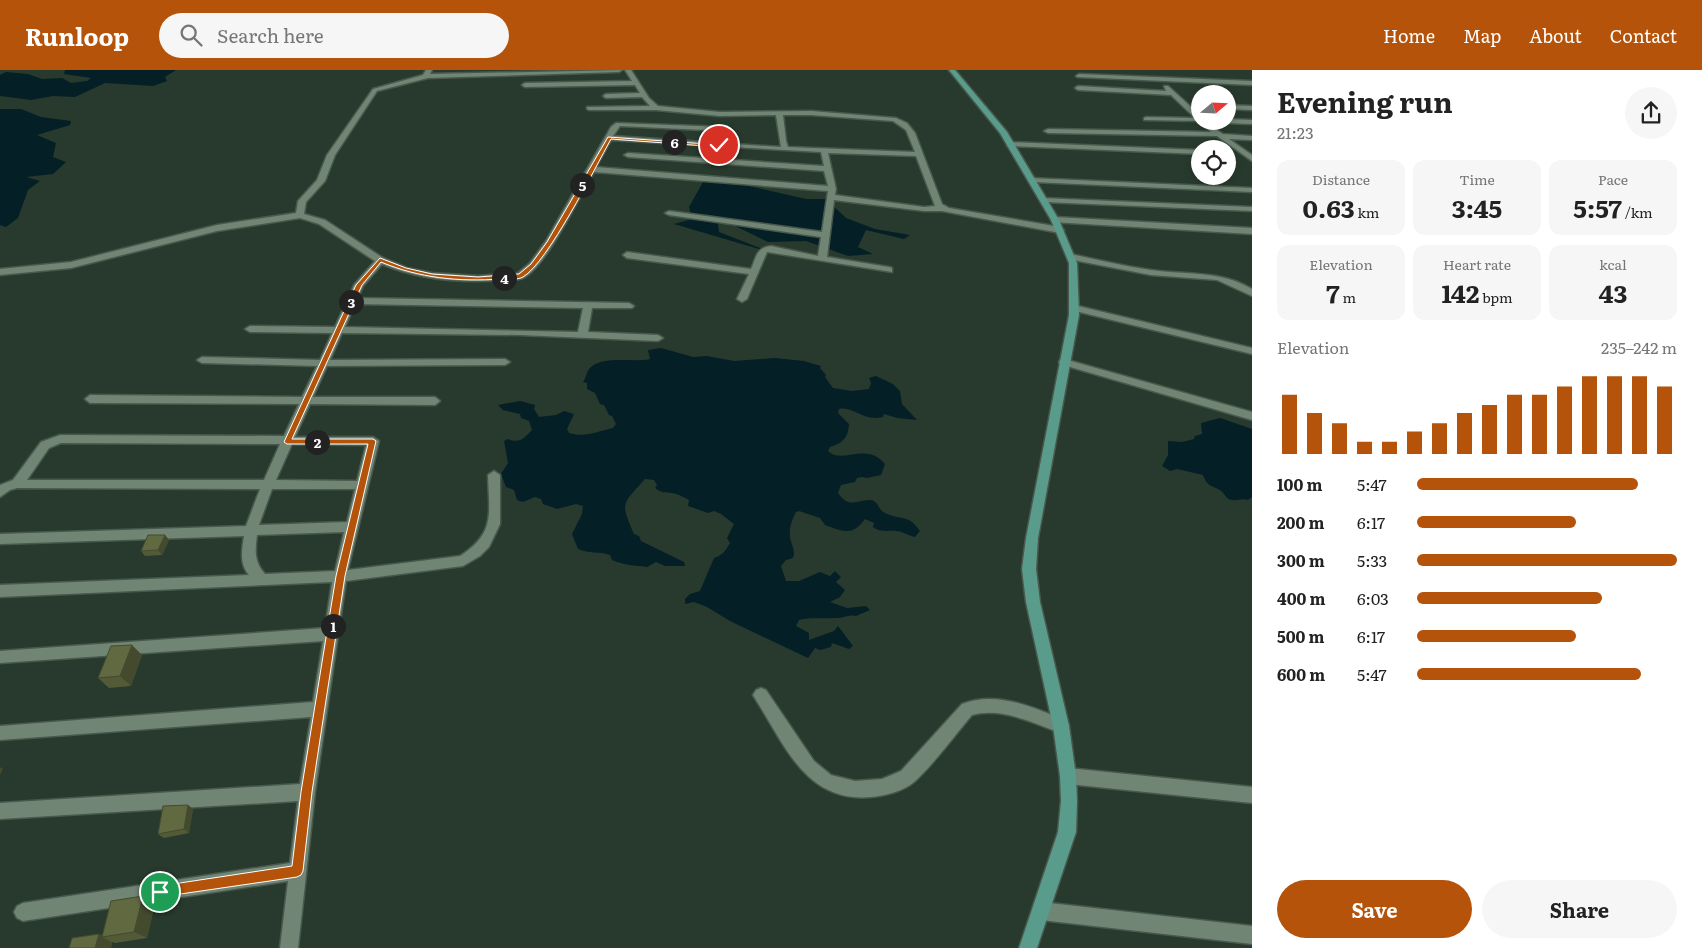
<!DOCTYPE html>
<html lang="en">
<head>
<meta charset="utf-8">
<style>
	body { margin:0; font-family:Literata,serif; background:#f6f6f6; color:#222; height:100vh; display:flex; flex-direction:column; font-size:19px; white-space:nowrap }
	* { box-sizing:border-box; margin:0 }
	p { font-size:16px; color:#767676 }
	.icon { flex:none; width:28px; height:28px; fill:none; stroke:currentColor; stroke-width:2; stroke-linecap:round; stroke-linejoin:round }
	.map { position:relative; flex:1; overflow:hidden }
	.drawer { display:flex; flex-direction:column; background:#fff; width:450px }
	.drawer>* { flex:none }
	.needle { width:32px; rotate:71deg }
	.fabs { position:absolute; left:1191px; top:15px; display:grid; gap:10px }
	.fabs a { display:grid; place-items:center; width:45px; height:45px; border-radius:50%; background:#fff; box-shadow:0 2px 8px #0003; font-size:25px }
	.pin { position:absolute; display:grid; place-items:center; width:42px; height:42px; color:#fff; margin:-21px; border:2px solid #fff; border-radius:50%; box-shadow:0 1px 5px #0007 }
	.km { position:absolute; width:25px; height:25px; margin:-12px; border-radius:50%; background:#222; color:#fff; font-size:14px; line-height:25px; text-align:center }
	.round { display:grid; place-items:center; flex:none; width:52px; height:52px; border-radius:26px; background:#f6f6f6 }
	.head { display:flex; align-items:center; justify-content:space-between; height:85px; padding:0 25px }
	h1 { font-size:28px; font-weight:700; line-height:38px }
	.metrics { display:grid; grid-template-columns:repeat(3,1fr); gap:8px; height:85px; padding:5px 25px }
	.metrics div { display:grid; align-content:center; border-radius:12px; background:#f6f6f6; text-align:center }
	.metrics b { font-size:25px; font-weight:700 }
	.metrics small { font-size:14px; font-weight:400 }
	.metrics p { font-size:14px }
	.chart { height:140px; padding:10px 25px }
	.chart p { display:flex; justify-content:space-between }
	.chart svg { width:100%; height:90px; margin-top:5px; stroke:#b45309; stroke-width:6 }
	.button { display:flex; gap:10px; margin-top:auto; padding:10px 25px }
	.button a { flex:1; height:58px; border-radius:30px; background:#b45309; color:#fff; font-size:20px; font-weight:700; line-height:58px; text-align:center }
	.button a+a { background:#f6f6f6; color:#222 }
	ul { padding:0 25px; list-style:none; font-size:16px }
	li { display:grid; grid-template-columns:80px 60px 1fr; align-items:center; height:38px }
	li i { height:12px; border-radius:6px; background:#b45309 }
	header { display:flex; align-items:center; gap:30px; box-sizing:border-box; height:70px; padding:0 25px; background:#b45309; color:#fff }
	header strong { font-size:24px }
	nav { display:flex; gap:28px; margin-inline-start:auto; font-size:18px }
	.search { width:350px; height:45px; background:#f6f6f6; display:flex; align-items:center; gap:12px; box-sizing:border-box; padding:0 18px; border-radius:28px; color:#767676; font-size:19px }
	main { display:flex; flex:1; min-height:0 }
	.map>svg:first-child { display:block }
	.water { fill:#041f26 }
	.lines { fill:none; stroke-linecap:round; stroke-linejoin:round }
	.lane-casing { stroke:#48584c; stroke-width:3 }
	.street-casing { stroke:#48584c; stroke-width:3 }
	.secondary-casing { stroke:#48584c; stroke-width:3 }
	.lane { fill:#718575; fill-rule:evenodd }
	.street { fill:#718575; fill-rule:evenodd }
	.secondary { fill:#5a9c8c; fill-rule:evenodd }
	.wall { fill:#535a38 }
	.shaded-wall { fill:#444a2e }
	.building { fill:#616941; stroke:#444a2e }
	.route { fill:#b45309; stroke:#fff }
</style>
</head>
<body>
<header>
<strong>Runloop</strong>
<div class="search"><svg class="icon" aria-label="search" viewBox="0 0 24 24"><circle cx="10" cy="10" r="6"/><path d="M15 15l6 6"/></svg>Search here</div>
<nav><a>Home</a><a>Map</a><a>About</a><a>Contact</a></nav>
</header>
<main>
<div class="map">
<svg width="1252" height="878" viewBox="0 0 1252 878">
	<rect width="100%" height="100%" fill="#283a2d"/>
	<path class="water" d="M65 0H176L165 7 167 11 153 16 105 13 75 27 53 26 31 30 0 26V5L6 2 28 4 42 9 62 8 71 13 87 11 91 8 64 4Z
		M0 39H21L41 47 71 51 70 55 37 65 56 73 53 87 66 92 53 104 26 107 40 111 28 120 18 148 6 157 0 155Z
		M718 109 806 129H826L846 148 875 159 910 165 904 169 866 160 858 177 873 184 848 186 806 171 768 172 727 152 718 154 719 162 760 178 798 182 802 188 776 184 674 154 692 149 689 137 703 112Z
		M661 278 693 287 707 286 734 291 775 288 804 291 821 296 820 298 826 305 825 307 833 318 852 321 869 319 871 313 869 308 876 306 893 314 900 321 902 334 917 350 897 348 884 344 883 347C863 352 854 336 839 339L838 343 849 354C848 368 843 373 830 377L828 381C842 395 866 371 885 394L881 405 867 408 862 407 857 408 855 412 841 415 838 423C850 440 858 429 871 430 877 431 878 437 882 441 890 448 904 446 912 452 915 454 918 459 920 461L915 467C910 466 902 461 896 461 887 460 881 463 873 457L874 453 865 449C853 466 844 462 825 455L820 448 799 441 796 442C792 450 789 457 790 467 791 475 796 480 793 488L786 490 781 496 786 511H799L820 502 830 506 835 501 841 507 836 512 845 520 840 527 830 532 847 538 866 536 870 540 856 546C849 544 844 548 836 548 822 549 813 547 799 550L796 556 809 563V570L834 561 838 556 853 576 849 579 832 573 831 577 820 580 815 578 808 588 730 551 707 537 694 532 685 534V529L690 524 700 521 714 488C722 486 726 480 730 473L727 468 734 454 721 444 714 441 708 443 688 436 689 430C685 428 680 425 676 424 666 421 665 425 655 418L657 415 654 410 645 409C622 435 620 432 634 464L639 466 641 471 684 492 685 496H665L656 492 647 497C634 495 626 496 612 490L610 485C599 481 589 484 578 479L572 464 582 444 583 436 576 434 557 439 543 434 541 429 535 427 523 432 517 430 514 420 506 417 501 404 508 393 504 371 508 369C520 374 524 368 532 360L529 351 521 348 520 344 503 340 498 335 520 331 535 335 534 339 539 347 556 345 564 341 574 344 567 359 569 363C584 368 599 361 613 358L616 354 612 346 609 345 604 335 600 334 595 323 587 319V313L583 312C587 307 586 302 590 298 603 285 633 293 650 289L648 280Z
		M1220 348 1252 359V427L1248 430C1242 428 1238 431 1232 430 1225 429 1225 423 1220 420 1210 415 1207 416 1203 405L1177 399 1170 401 1162 396 1168 385V371L1182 372 1194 369 1195 366 1202 364 1201 353Z"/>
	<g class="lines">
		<g class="lane-casing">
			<path id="lane" d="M1071 184C1098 190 1124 196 1151 200 1186 205 1220 200 1252 219V226L1217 210 1151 205 1068 189 1067 187Z
				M761 618 766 620 814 691 831 705 855 711 882 709 901 701 962 634C997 620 1034 638 1067 651L1069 656 1067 661 1061 663C1033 653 1002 637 972 645 954 666 934 694 914 712 904 721 884 726 871 727 806 733 785 675 756 630L753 625 756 620Z"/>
		</g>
		<g class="street-casing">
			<path id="street" d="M426 0H432L430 4 622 0 619 2 428 8 377 21 335 85 325 111 306 132 304 144 325 150 383 188 407 198 432 203 478 206 518 203 530 193 546 171 611 57 616 53 725 57 729 59 725 61 620 56 613 66 781 77 776 45 720 46 656 40H589L587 39V37L650 36 642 27 606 28 603 26 606 24 640 23 635 15 525 17 522 15 525 13 632 11 625 0H631L649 28 658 36 720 42 811 41 896 48 907 53 915 63 942 134 949 138 1060 157 1064 160 1060 163 942 141H924L834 130 827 187 889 197 892 198V202L767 182 747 229 742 232 737 229 749 204 627 188 623 185 627 182 751 199C757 186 756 178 771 176L818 186 821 167 669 145 665 143 669 141 822 162 828 121 594 102C579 127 548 193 525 207 519 211 509 210 502 210 461 213 420 210 382 194L363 216 358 228 629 233 634 236 632 238H592L588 262 658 265 663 268 658 271 520 265 342 263 330 290 505 289 510 292 505 295 327 296 313 327H435L440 331 435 335 310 334 295 367H373L379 371 348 500 460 486C496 463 489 443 488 405L494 401 500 405V454L489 477 480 486 463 496 346 511 315 722 298 878H280L288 811 23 851 17 848 14 842 17 836 23 833 290 793 298 731 0 749V733L300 714 311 647 0 670V656L313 632 323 571 0 593V581L325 558 332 512 0 527V515L249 505C239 494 242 479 244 466L0 474V464L246 456 260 419 17 418 10 420 0 427V415L13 410 41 372 60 365 284 366 299 334 90 333 85 329 90 325 302 327 317 296 202 293 197 290 202 287 320 290 332 263 250 262 245 259 250 256 335 257 354 215 375 191 319 154 300 148 217 161 71 198 0 205V199L71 192 217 155 296 143 298 131 317 110 327 85 373 19 423 5ZM783 45H811L893 51 906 60 915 82 788 77 786 71ZM611 70 821 82 824 96 628 83 624 85 628 87 824 101 828 116 596 97ZM828 83 916 86 935 136 924 137 835 125 836 119ZM355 234 583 238 578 262 345 257ZM61 373 280 374 264 410H27L49 378ZM292 374 366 375 357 411 276 410ZM272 419H355L347 452 259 455ZM344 462 335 501 265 504C254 492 255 481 257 465Z
				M1079 4 1252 11V15L1077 7 1076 6Z
				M1164 16H1168L1200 45V51H1202L1144 50V48L1146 47 1195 48 1171 25 1078 20 1075 18 1078 16 1166 21Z
				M1228 35 1252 36V40L1228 39Z
				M1228 49 1252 50V54L1224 53 1221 51H1228Z
				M1212 57 1223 64 1252 66V70L1229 69 1252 85V91L1217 66 1048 63 1044 61 1048 59 1211 62 1208 59Z
				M1007 72 1200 80V84L1010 76H1007Z
				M1030 108 1252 118V122L1033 112 1029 110Z
				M1041 128 1252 137V141L1044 132H1041Z
				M1055 147 1252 158V164L1052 152 1051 150Z
				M1074 235 1252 278V284L1071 240 1069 238Z
				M1064 289 1252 342V350L1060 294 1059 292 1060 290Z
				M1068 698 1252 717V733L1068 714 1062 712 1060 706 1062 700Z
				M1041 832 1252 856V874L1041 850 1035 847 1032 841 1035 835Z"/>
		</g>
		<g class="secondary-casing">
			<path id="secondary" d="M949 0H955L1007 62 1059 150 1077 193 1079 245 1038 468 1036 499 1040 532 1069 656 1076 706 1077 731 1076 762 1037 878H1019L1058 762 1061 731 1060 706 1053 656 1026 532 1022 499 1026 468 1069 245V193L1051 150 1000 63Z"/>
		</g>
		<use href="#lane" class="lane"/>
		<use href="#street" class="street"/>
		<use href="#secondary" class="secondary"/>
	</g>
	<path class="wall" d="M165 465 169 470 162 485 145 486 141 481Z
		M142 585 131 616 109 618 98 608Z
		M193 739 189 763 164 768 158 764Z
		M143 826 155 833 147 868 115 873 112 872 111 878H69L102 865Z"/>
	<path class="shaded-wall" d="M165 465 169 470 162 485 158 480Z
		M132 575 142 585 131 616 120 606Z
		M0 697 3 699 0 705Z
		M188 735 193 739 189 763 184 759Z
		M143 826 155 833 147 868 134 862Z
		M99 864 105 867H102L112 872 111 878H95Z"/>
	<path class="building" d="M148 465H165L158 480 141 481Z
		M132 575 120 606 98 608 111 576Z
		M188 735 184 759 158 764 163 736Z
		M143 826 134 862 102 867 111 831Z
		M99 864 95 878H69L72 868Z"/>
	<path class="route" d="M608 67 721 75 719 77 611 69C595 98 548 192 523 207 518 210 507 209 501 209 459 212 419 208 381 192L362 215 292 369H373L376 371 345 506 312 722 303 801 301 805 297 807 160 827 156 826 154 822 156 817 160 816 292 796 301 722 336 506 368 374H287L284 372 356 215 380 188 406 198 432 204 478 207 519 204 531 194 547 172Z"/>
</svg>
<div class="fabs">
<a><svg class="needle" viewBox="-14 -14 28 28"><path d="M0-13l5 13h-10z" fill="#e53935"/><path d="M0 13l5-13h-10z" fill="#767676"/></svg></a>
<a><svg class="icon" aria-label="locate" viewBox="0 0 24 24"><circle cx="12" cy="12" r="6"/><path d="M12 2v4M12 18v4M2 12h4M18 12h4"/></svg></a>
</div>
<div class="pin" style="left:160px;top:822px;background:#1e9e55"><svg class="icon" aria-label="arrive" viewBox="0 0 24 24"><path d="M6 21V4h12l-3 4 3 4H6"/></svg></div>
<div class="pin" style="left:719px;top:75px;background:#d93025"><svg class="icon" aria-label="check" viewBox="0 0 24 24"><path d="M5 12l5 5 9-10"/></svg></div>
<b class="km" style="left:333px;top:556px">1</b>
<b class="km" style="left:317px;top:372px">2</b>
<b class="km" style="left:351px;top:232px">3</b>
<b class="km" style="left:504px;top:208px">4</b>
<b class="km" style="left:582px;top:115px">5</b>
<b class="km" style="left:674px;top:72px">6</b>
</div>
<section class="drawer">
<div class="head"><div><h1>Evening run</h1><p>21:23</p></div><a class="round"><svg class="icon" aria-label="share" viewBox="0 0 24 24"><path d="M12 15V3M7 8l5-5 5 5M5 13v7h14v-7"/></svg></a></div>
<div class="metrics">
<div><p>Distance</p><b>0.63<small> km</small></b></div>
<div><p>Time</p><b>3:45</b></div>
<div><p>Pace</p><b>5:57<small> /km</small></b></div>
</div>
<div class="metrics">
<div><p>Elevation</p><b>7<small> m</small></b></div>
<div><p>Heart rate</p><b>142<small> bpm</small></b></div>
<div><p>kcal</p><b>43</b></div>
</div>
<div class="chart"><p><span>Elevation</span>235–242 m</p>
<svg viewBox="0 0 160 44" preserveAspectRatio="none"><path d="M5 44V15M15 44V24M25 44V29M35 44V38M45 44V38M55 44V33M65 44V29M75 44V24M85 44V20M95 44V15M105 44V15M115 44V11M125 44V6M135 44V6M145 44V6M155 44V11"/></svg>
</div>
<ul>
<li><b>100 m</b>5:47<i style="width:85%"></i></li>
<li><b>200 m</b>6:17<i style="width:61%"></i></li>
<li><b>300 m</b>5:33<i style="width:100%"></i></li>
<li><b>400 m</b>6:03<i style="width:71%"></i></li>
<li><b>500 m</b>6:17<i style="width:61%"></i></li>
<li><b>600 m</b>5:47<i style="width:86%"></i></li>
</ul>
<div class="button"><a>Save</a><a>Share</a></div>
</section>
</main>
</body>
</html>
